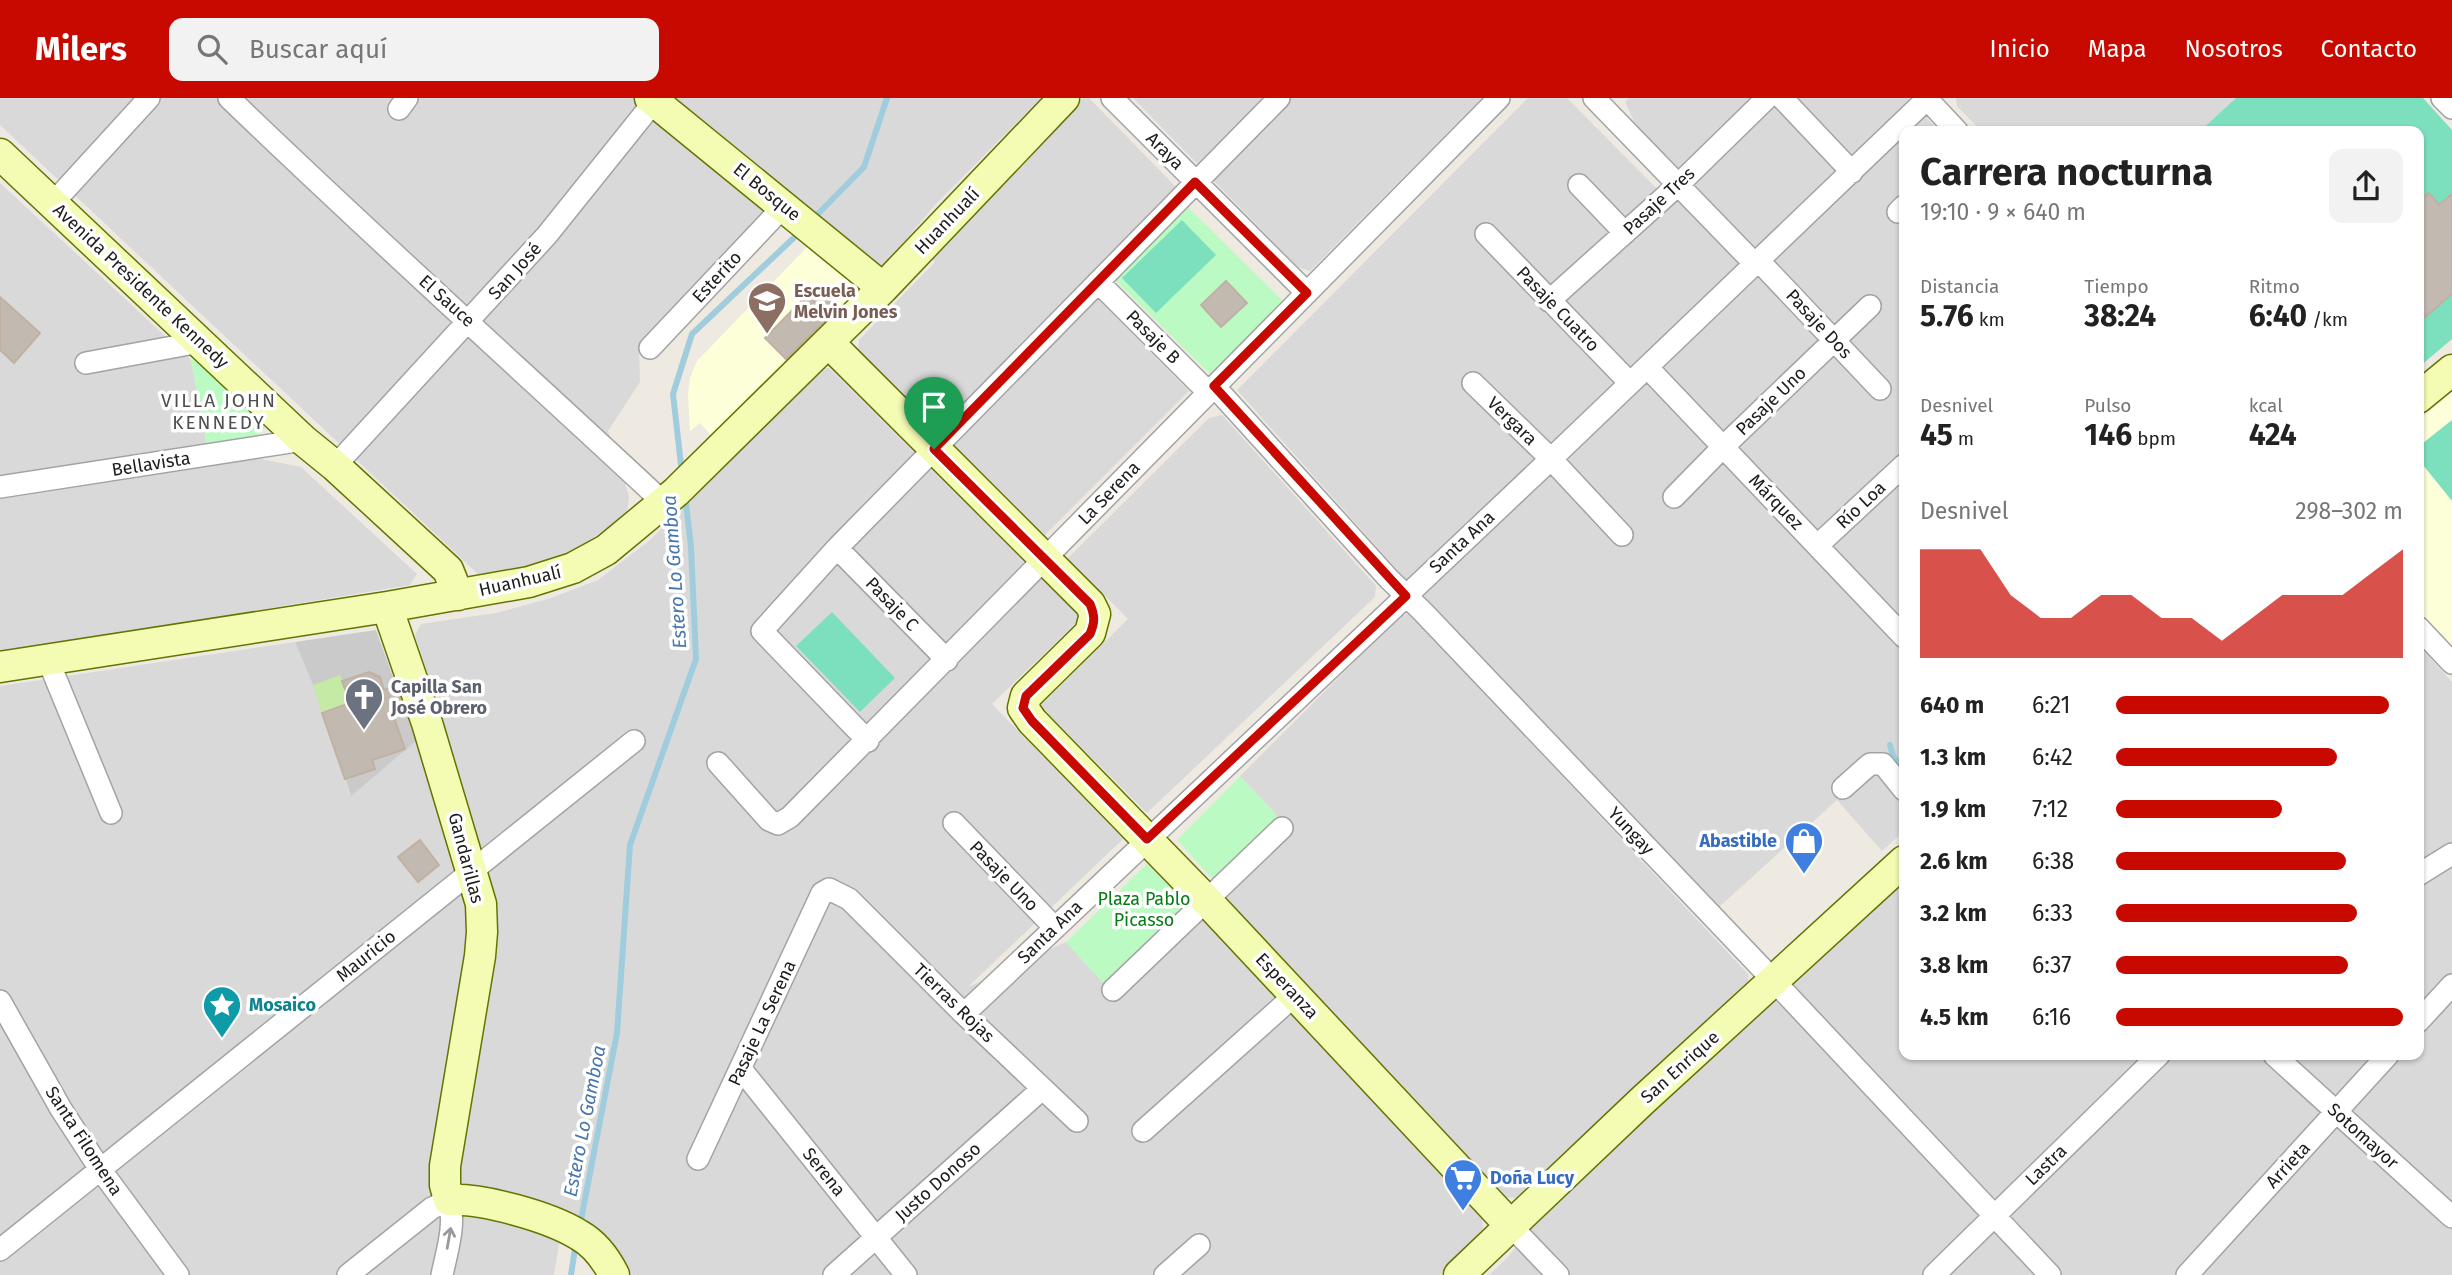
<!DOCTYPE html>
<html lang="es">
<head>
<meta charset="utf-8">
<style>
	body { margin:0; font-family:"Fira Sans",sans-serif; background:#f2f2f2; color:#222; height:100vh; display:flex; flex-direction:column; font-size:26px; white-space:nowrap }
	* { box-sizing:border-box; margin:0 }
	p { font-size:23px; color:#767676 }
	.icon { flex:none; width:38px; height:38px; fill:none; stroke:currentColor; stroke-width:2; stroke-linecap:round; stroke-linejoin:round }
	.map { position:relative; flex:1; overflow:hidden }
	.sheet { position:absolute; left:1899px; top:28px; width:525px; height:934px; display:flex; flex-direction:column; background:#fff; border-radius:14px; box-shadow:0 2px 5px #0004 }
	.sheet>* { flex:none }
	.pin { position:absolute; display:grid; place-items:center; width:60px; height:60px; color:#fff; margin:-72px -30px; border-radius:50% 50% 50% 0; rotate:-45deg; box-shadow:0 0 7px #0007 }
	.pin .icon { rotate:45deg }
	.round { display:grid; place-items:center; flex:none; width:74px; height:74px; border-radius:14px; background:#f2f2f2 }
	.summary { display:flex; align-items:center; justify-content:space-between; height:119px; padding:0 21px }
	h1 { font-size:38px; font-weight:700; line-height:52px }
	.figures { display:grid; grid-template-columns:repeat(3,1fr); gap:10px; height:119px; padding:7px 21px }
	.figures div { display:grid; align-content:center }
	.figures b { font-size:30px; font-weight:700 }
	.figures small { font-size:19px; font-weight:400 }
	.figures p { font-size:19px }
	.chart { height:196px; padding:14px 21px }
	.chart p { display:flex; justify-content:space-between }
	.chart svg { width:100%; height:126px; margin-top:7px; fill:#c80900; opacity:.7 }
	ul { padding:0 21px; list-style:none; font-size:23px }
	li { display:grid; grid-template-columns:112px 84px 1fr; align-items:center; height:52px }
	li i { height:18px; border-radius:9px; background:#c80900 }
	header { display:flex; align-items:center; gap:42px; box-sizing:border-box; height:98px; padding:0 35px; background:#c80900; color:#fff }
	header strong { font-size:33px }
	nav { display:flex; gap:38px; margin-inline-start:auto; font-size:24px }
	.search { width:490px; height:63px; background:#f2f2f2; display:flex; align-items:center; gap:18px; box-sizing:border-box; padding:0 24px; border-radius:14px; color:#767676; font-size:26px }
	.map>svg:first-child { display:block }
	.residential { fill:#dad9d9 }
	.education { fill:#fdffd9 }
	.religious { fill:#cacaca }
	.grass { fill:#c4eaa5 }
	.park { fill:#bcfac4 }
	.pitch { fill:#7ce0be }
	.lines { fill:none; stroke-linecap:round; stroke-linejoin:round }
	.stream { stroke:#a0cddd; stroke-width:6 }
	.building { fill:#c2bab1; stroke:#c0b1a3; stroke-width:2 }
	.street-casing { stroke:#a3a3a3; stroke-width:24 }
	.secondary-casing { stroke:#637402; stroke-width:33 }
	.street { stroke:#fff; stroke-width:21 }
	.secondary { stroke:#f4fbb3; stroke-width:30 }
	.oneway { stroke:#999 }
	.route-casing { stroke:#fff; stroke-width:14 }
	.route { stroke:#c80900; stroke-width:9 }
	.labels { text-anchor:middle; stroke-width:7; stroke-linejoin:round; paint-order:stroke }
	.street-label { font-size:18px; fill:#1c1c1c; stroke:#fff }
	.education-label { font-size:18px; font-weight:bold; fill:#785e54; stroke:#fff; text-anchor:start }
	.worship-label { font-size:18px; font-weight:bold; fill:#5b616d; stroke:#fff; text-anchor:start }
	.shop-label { font-size:18px; font-weight:bold; fill:#366cbe; stroke:#fff; text-anchor:end }
	.park-label { font-size:18px; fill:#087c17; stroke:#fff }
	.culture-label { font-size:18px; font-weight:bold; fill:#0d838f; stroke:#fff; text-anchor:start }
	.neighbourhood-label { font-size:19px; letter-spacing:2px; fill:#4f4f4f; stroke:#fff }
	.water-label { font-size:19px; font-style:italic; fill:#4776ad; stroke:#fff }
</style>
</head>
<body>
<header>
<strong>Milers</strong>
<div class="search"><svg class="icon" aria-label="search" viewBox="0 0 24 24"><circle cx="10" cy="10" r="6"/><path d="M15 15l6 6"/></svg>Buscar aquí</div>
<nav><a>Inicio</a><a>Mapa</a><a>Nosotros</a><a>Contacto</a></nav>
</header>
<div class="map">
<svg width="2452" height="1177" viewBox="0 0 2452 1177">
	<rect width="100%" height="100%" fill="#eeeae1"/>
	<path class="residential" d="M0 0H1041L935 107 883 169 811 111 763 117 639 251 640 284 608 333 629 398 627 417 573 453 531 469 489 479 478 476 0 27Z
		M1083 0H1089L1177 90 1092 175 1103 206 1189 293 1045 437 858 252 859 242 935 164 929 157Z
		M1133 0H1482L1310 173 1298 169Z
		M1528 0H1567L1673 107 1625 4 1629 0H1908L1939 33H1904V733L1882 753 1837 702 1718 810 1400 475 1237 292Z
		M1956 0H2236L2200 33H1981L1957 8Z
		M0 85 191 262 207 350 301 369 417 476 410 487 0 555Z
		M822 270H829L1081 520 992 606 1123 741 968 889 1066 844 1106 888 1200 817 1313 940 1315 938 1482 1114 1483 1134 1440 1177H633L600 1134 559 1146 554 1177H0V588L295 544 313 587 350 697 416 643 456 761 440 629 444 625 415 537 421 526 496 515 551 500 598 482 650 442Z
		M1222 317 1376 488 1375 499 1147 715 1040 608 1128 521 1068 460 1209 320Z
		M1410 516 1748 876 1749 888 1516 1100 1501 1099 1418 1013 1227 800 1228 789 1281 722 1240 678 1401 517Z
		M2419 548 2452 584V1177H1489L1508 1159 1535 1124 1904 783V957H2418Z"/>
	<path class="education" d="M811 145 853 186 854 195 712 338 700 325 690 333 688 296 690 280 697 263Z
		M2452 294V552L2419 515V322Z"/>
	<path class="religious" d="M376 532 416 643 351 698 313 587 295 544Z"/>
	<path class="grass" d="M340 577 350 605 322 615 313 587Z"/>
	<path class="park" d="M1187 108 1283 203 1211 277 1114 181Z
		M191 262H199L265 330 255 340 207 350Z
		M1240 678 1281 722 1216 785 1177 742Z
		M1147 766 1191 810 1106 888 1066 844Z"/>
	<path class="pitch" d="M2236 0H2423L2452 32V241L2419 269 2418 33H2200Z
		M1182 122 1216 157 1156 215 1122 180Z
		M2452 322V403L2419 362 2418 349Z
		M832 514 895 580 860 614 796 548Z"/>
	<g class="lines">
		<path class="stream" d="M811 123 864 69 887 0
			M682 376 673 296 692 236 801 133
			M1890 647 1893 658 1904 672
			M580 1127 617 935 630 747 696 561 691 449 685 397
			M571 1177 576 1144"/>
	</g>
	<path class="building" d="M2429 95 2439 107 2452 96V196L2418 225V104Z
		M1226 183 1247 205 1221 229 1201 207Z
		M815 189 837 211 786 261 765 240Z
		M0 199 40 235 14 265 0 252Z
		M369 574 380 579 384 592 396 588 404 613 393 617 405 651 372 662 375 671 345 681 322 615 350 605 342 583Z
		M420 742 439 767 418 784 398 759Z"/>
	<g class="lines">
		<g class="street-casing">
			<path id="street" d="M229 0C372 138 519 270 664 405
				M1112 0 1307 195
				M1594 0 1754 165
				M1782 0 1852 74
				M1926 0 1957 33
				M2442 0 2452 10
				M399 11 407 0
				M1579 87 1625 135
				M53 105 149 0
				M1898 114 1904 108
				M1486 136 1630 285
				M1758 162 1880 291
				M1098 184 1208 294
				M1549 203 1678 87 1767 0
				M650 250 784 108
				M86 265 200 244
				M1647 269 1904 539
				M1473 285 1551 361 1622 437
				M1214 288 1389 481 1423 514 1775 884 2050 1177
				M335 368 547 137 657 0
				M0 389 303 342
				M1674 399 1723 349 1870 208
				M1818 447 1904 367
				M837 450 947 562
				M2418 529 2452 565
				M48 562 111 715
				M868 643 762 533 837 450 1279 0
				M718 665 769 722 778 726 790 719 1499 0
				M1843 690 1870 666H1883L1904 692
				M954 725 1055 830
				M2418 777 2452 756
				M1113 892 1282 730
				M0 903 61 1011 100 1071 178 1177
				M964 916 1551 361 1928 0
				M2418 924 2452 887
				M2274 957 2452 1119
				M741 971 906 1177
				M1143 1033 1295 897
				M698 1061 822 795 829 791 849 801 964 916 1077 1023
				M1510 1127 1558 1177
				M0 1152 634 643
				M348 1177 432 1110 449 1102C456 1126 447 1153 442 1177
				M834 1177 1042 991
				M1165 1177 1199 1147
				M1934 1177 2159 957
				M2187 1177 2388 957"/>
		</g>
		<g class="secondary-casing">
			<path id="secondary" d="M650 0 883 190
				M0 56 303 342 335 368 448 472 458 497
				M828 244 1090 506 1095 516 1090 535 1026 598 1023 610 1032 623 1207 803 1510 1127
				M2418 300 2452 272
				M387 509 427 625 481 806 482 834 480 858 445 1068V1087L449 1102C483 1100 550 1119 579 1137 595 1146 606 1161 614 1177
				M0 569 387 509 529 484 573 470 606 452 676 394 883 190 1064 0
				M1459 1177 1642 1003 1904 763"/>
		</g>
		<use href="#street" class="street"/>
		<use href="#secondary" class="secondary"/>
	</g>
	<defs><path id="oneway-shaft" d="M-6 0H5M1.5-3L5.5 0L1.5 3" fill="none" stroke-width="1.6" stroke-linecap="round" stroke-linejoin="round" transform="scale(1.75)"/></defs>
	<use class="oneway" href="#oneway-shaft" transform="translate(449 1140) rotate(-80)"/>
	<g class="lines">
		<g class="route-casing">
			<path id="route" d="M1195 84 1307 195 1214 288 1406 498 1147 741 1032 623 1023 610 1026 598 1090 536C1095 524 1095 518 1090 506L934 351Z"/>
		</g>
		<use href="#route" class="route"/>
	</g>
	<defs>
		<g id="school-pin" transform="scale(2.0125)"><path d="M0 17L-7.5 6A9.5 9.5 0 1 1 7.5 6Z" fill="#8d6e63" stroke="#fff"/><path d="M0-5L7-2L0 1L-7-2ZM-4 1L0 2.5L4 1V4Q0 6-4 4Z" fill="#fff"/></g>
		<g id="church-pin" transform="scale(2.0125)"><path d="M0 17L-7.5 6A9.5 9.5 0 1 1 7.5 6Z" fill="#6b7280" stroke="#fff"/><path d="M-1.2-6h2.4v3.5h3.3v2.4h-3.3V6h-2.4V-.1h-3.3v-2.4h3.3Z" fill="#fff"/></g>
		<g id="shop-pin" transform="scale(2.0125)"><path d="M0 17L-7.5 6A9.5 9.5 0 1 1 7.5 6Z" fill="#3f7fe0" stroke="#fff"/><path d="M-5-2.5h2.3a2.7 3.5 0 0 1 5.4 0H5L5.5 6h-11ZM-1.5-2.5h3a1.5 2.3 0 0 0-3 0Z" fill="#fff"/></g>
		<g id="sight-pin" transform="scale(2.0125)"><path d="M0 17L-7.5 6A9.5 9.5 0 1 1 7.5 6Z" fill="#0f9aa8" stroke="#fff"/><path d="M0-6L1.8-2.2L6-1.7L2.9 1.2L3.7 5.4L0 3.3L-3.7 5.4L-2.9 1.2L-6-1.7L-1.8-2.2Z" fill="#fff"/></g>
		<g id="supermarket-pin" transform="scale(2.0125)"><path d="M0 17L-7.5 6A9.5 9.5 0 1 1 7.5 6Z" fill="#3f7fe0" stroke="#fff"/><path d="M-6-5.5h2.5l.6 2H6L4.5 2H-2.5L-4.4-4H-6ZM-1.5 3.2a1.3 1.3 0 1 0 .1 0ZM3 3.2a1.3 1.3 0 1 0 .1 0Z" fill="#fff"/></g>
	</defs>
	<g fill-rule="evenodd">
		<use href="#school-pin" x="767" y="203"/>
		<use href="#church-pin" x="364" y="599"/>
		<use href="#shop-pin" x="1804" y="743"/>
		<use href="#sight-pin" x="222" y="907"/>
		<use href="#supermarket-pin" x="1463" y="1080"/>
	</g>
	<g class="labels">
		<g class="street-label">
			<text transform="translate(1165 53) rotate(45)" y="6">Araya</text>
			<text transform="translate(767 94) rotate(39)" y="6">El Bosque</text>
			<text transform="translate(1659 103) rotate(-43)" y="6">Pasaje Tres</text>
			<text transform="translate(947 123) rotate(-46)" y="6">Huanhualí</text>
			<text transform="translate(515 173) rotate(-48)" y="6">San José</text>
			<text transform="translate(717 179) rotate(-47)" y="6">Esterito</text>
			<text transform="translate(141 188) rotate(43)" y="6">Avenida Presidente Kennedy</text>
			<text transform="translate(447 203) rotate(42)" y="6">El Sauce</text>
			<text transform="translate(1558 211) rotate(46)" y="6">Pasaje Cuatro</text>
			<text transform="translate(1819 226) rotate(47)" y="6">Pasaje Dos</text>
			<text transform="translate(1153 239) rotate(45)" y="6">Pasaje B</text>
			<text transform="translate(1771 303) rotate(-44)" y="6">Pasaje Uno</text>
			<text transform="translate(1512 323) rotate(44)" y="6">Vergara</text>
			<text transform="translate(151 366) rotate(-9)" y="6">Bellavista</text>
			<text transform="translate(1109 395) rotate(-46)" y="6">La Serena</text>
			<text transform="translate(1776 404) rotate(46)" y="6">Márquez</text>
			<text transform="translate(1861 407) rotate(-43)" y="6">Río Loa</text>
			<text transform="translate(1462 444) rotate(-43)" y="6">Santa Ana</text>
			<text transform="translate(520 483) rotate(-13)" y="6">Huanhualí</text>
			<text transform="translate(892 506) rotate(46)" y="6">Pasaje C</text>
			<text transform="translate(1631 733) rotate(47)" y="6">Yungay</text>
			<text transform="translate(466 760) rotate(75)" y="6">Gandarillas</text>
			<text transform="translate(1004 778) rotate(46)" y="6">Pasaje Uno</text>
			<text transform="translate(1050 834) rotate(-44)" y="6">Santa Ana</text>
			<text transform="translate(366 858) rotate(-39)" y="6">Mauricio</text>
			<text transform="translate(1287 888) rotate(47)" y="6">Esperanza</text>
			<text transform="translate(954 905) rotate(44)" y="6">Tierras Rojas</text>
			<text transform="translate(762 925) rotate(-65)" y="6">Pasaje La Serena</text>
			<text transform="translate(1680 969) rotate(-42)" y="6">San Enrique</text>
			<text transform="translate(2363 1038) rotate(42)" y="6">Sotomayor</text>
			<text transform="translate(84 1043) rotate(57)" y="6">Santa Filomena</text>
			<text transform="translate(2046 1067) rotate(-44)" y="6">Lastra</text>
			<text transform="translate(2288 1067) rotate(-47)" y="6">Arrieta</text>
			<text transform="translate(824 1074) rotate(51)" y="6">Serena</text>
			<text transform="translate(938 1084) rotate(-42)" y="6">Justo Donoso</text>
		</g>
		<g class="education-label">
			<text x="794" y="199">Escuela<tspan x="794" dy="21">Melvin Jones</tspan></text>
		</g>
		<g class="worship-label">
			<text x="391" y="595">Capilla San<tspan x="391" dy="21">José Obrero</tspan></text>
		</g>
		<g class="shop-label">
			<text x="1777" y="749">Abastible</text>
			<text x="1490" y="1086" text-anchor="start">Doña Lucy</text>
		</g>
		<g class="park-label">
			<text x="1144" y="807">Plaza Pablo<tspan x="1144" dy="21">Picasso</tspan></text>
		</g>
		<g class="culture-label">
			<text x="249" y="913">Mosaico</text>
		</g>
		<g class="neighbourhood-label">
			<text x="219" y="309">VILLA JOHN<tspan x="219" dy="22">KENNEDY</tspan></text>
		</g>
		<g class="water-label">
			<text transform="translate(674 474) rotate(-94)" y="7">Estero Lo Gamboa</text>
			<text transform="translate(584 1023) rotate(-79)" y="7">Estero Lo Gamboa</text>
		</g>
	</g>
</svg>
<div class="pin" style="left:934px;top:351px;background:#1e9e55"><svg class="icon" aria-label="arrive" viewBox="0 0 24 24"><path d="M6 21V4h12l-3 4 3 4H6"/></svg></div>
<section class="sheet">
<div class="summary"><div><h1>Carrera nocturna</h1><p>19:10 · 9 × 640 m</p></div><a class="round"><svg class="icon" aria-label="share" viewBox="0 0 24 24"><path d="M12 15V3M7 8l5-5 5 5M5 13v7h14v-7"/></svg></a></div>
<div class="figures">
<div><p>Distancia</p><b>5.76<small> km</small></b></div>
<div><p>Tiempo</p><b>38:24</b></div>
<div><p>Ritmo</p><b>6:40<small> /km</small></b></div>
</div>
<div class="figures">
<div><p>Desnivel</p><b>45<small> m</small></b></div>
<div><p>Pulso</p><b>146<small> bpm</small></b></div>
<div><p>kcal</p><b>424</b></div>
</div>
<div class="chart"><p><span>Desnivel</span>298–302 m</p>
<svg viewBox="0 0 160 44" preserveAspectRatio="none"><path d="M0 44V6L10 6L20 6L30 22L40 30L50 30L60 22L70 22L80 30L90 30L100 38L110 30L120 22L130 22L140 22L150 14L160 6V44z"/></svg>
</div>
<ul>
<li><b>640 m</b>6:21<i style="width:95%"></i></li>
<li><b>1.3 km</b>6:42<i style="width:77%"></i></li>
<li><b>1.9 km</b>7:12<i style="width:58%"></i></li>
<li><b>2.6 km</b>6:38<i style="width:80%"></i></li>
<li><b>3.2 km</b>6:33<i style="width:84%"></i></li>
<li><b>3.8 km</b>6:37<i style="width:81%"></i></li>
<li><b>4.5 km</b>6:16<i style="width:100%"></i></li>
</ul>
</section>
</div>
</body>
</html>
